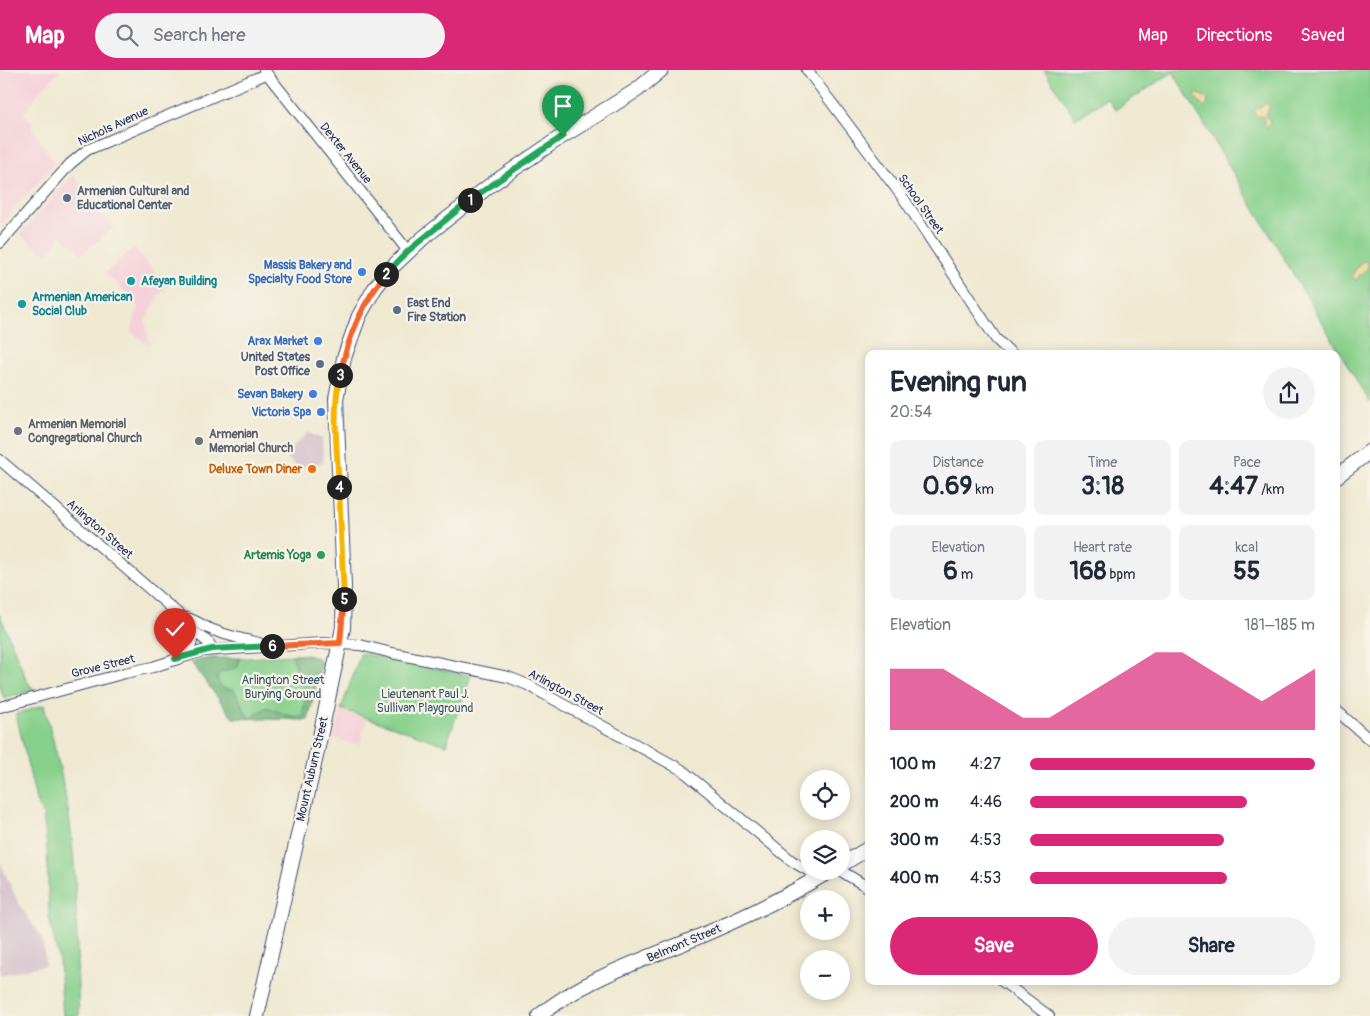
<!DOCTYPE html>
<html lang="en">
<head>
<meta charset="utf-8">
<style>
	body { margin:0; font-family:Pangolin,sans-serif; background:#f2f2f3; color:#1f2937; height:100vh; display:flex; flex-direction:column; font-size:19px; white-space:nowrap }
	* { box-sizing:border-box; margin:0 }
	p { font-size:16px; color:#747a83 }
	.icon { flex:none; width:28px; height:28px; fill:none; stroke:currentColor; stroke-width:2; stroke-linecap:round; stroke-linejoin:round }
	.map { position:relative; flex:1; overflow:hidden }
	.drawer { position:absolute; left:865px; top:280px; width:475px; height:635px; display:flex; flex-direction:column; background:#fff; border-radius:10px; box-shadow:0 2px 12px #0003 }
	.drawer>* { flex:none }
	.tools { position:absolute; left:800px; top:700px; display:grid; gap:10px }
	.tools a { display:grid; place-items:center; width:50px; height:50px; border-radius:50%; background:#fff; box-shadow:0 2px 12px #0003; font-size:25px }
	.pin { position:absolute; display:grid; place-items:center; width:42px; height:42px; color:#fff; margin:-51px -21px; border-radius:50% 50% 50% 0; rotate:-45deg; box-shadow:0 0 5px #0007 }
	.pin .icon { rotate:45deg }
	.km { position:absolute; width:25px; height:25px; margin:-12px; border-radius:50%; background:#222; color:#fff; font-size:14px; line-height:25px; text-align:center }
	.round { display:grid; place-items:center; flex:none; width:52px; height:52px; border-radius:26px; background:#f2f2f3 }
	.overview { display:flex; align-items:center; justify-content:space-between; height:85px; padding:0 25px }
	h1 { font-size:28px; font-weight:700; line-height:38px }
	.stats { display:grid; grid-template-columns:repeat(3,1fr); gap:8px; height:85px; padding:5px 25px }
	.stats div { display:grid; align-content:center; border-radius:10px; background:#f2f2f3; text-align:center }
	.stats b { font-size:25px; font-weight:700 }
	.stats small { font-size:14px; font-weight:400 }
	.stats p { font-size:14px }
	.chart { height:140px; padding:10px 25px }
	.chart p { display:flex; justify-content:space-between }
	.chart svg { width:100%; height:90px; margin-top:5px; fill:#db2777; opacity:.7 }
	.primary-button { display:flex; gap:10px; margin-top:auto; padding:10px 25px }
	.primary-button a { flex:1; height:58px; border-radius:30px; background:#db2777; color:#fff; font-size:20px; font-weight:700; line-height:58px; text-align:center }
	.primary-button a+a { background:#f2f2f3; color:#1f2937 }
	ul { padding:0 25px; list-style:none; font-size:16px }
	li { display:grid; grid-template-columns:80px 60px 1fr; align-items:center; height:38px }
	li i { height:12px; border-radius:6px; background:#db2777 }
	header { display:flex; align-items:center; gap:30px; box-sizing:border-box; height:70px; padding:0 25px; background:#db2777; color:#fff }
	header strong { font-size:24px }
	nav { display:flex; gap:28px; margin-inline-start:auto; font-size:18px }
	.search { width:350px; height:45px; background:#f2f2f3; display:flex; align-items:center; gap:12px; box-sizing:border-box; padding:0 18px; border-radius:28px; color:#747a83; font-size:19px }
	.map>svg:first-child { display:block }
	.built { fill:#f5cfd9 }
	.industrial { fill:#d1bdcb }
	.green { fill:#87d08c; stroke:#518075 }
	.forest { fill:#6db278; stroke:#44706b }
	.sand { fill:#eeda9e; stroke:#84847e }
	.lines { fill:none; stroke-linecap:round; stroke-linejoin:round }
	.tertiary-casing { stroke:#3b4b6f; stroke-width:12 }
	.primary-casing { stroke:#3b4b6f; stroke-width:16 }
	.tertiary { stroke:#fff; stroke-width:10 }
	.primary { stroke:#fff; stroke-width:14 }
	.split-1-casing { stroke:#fff; stroke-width:10 }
	.split-2-casing { stroke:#fff; stroke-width:10 }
	.split-3-casing { stroke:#fff; stroke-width:10 }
	.split-4-casing { stroke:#fff; stroke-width:10 }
	.split-5-casing { stroke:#fff; stroke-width:10 }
	.split-6-casing { stroke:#fff; stroke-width:10 }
	.split-7-casing { stroke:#fff; stroke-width:10 }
	.split-1 { stroke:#22a559; stroke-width:6 }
	.split-2 { stroke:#22a559; stroke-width:6 }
	.split-3 { stroke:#f0652b; stroke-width:6 }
	.split-4 { stroke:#f5b400; stroke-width:6 }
	.split-5 { stroke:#f5b400; stroke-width:6 }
	.split-6 { stroke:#f0652b; stroke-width:6 }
	.split-7 { stroke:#22a559; stroke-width:6 }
	.service-dot { fill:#5c6f8a; stroke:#f7f3e8; stroke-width:2 }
	.shop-dot { fill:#3f7fe0; stroke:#f7f3e8; stroke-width:2 }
	.culture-dot { fill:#0f9aa8; stroke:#f7f3e8; stroke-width:2 }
	.worship-dot { fill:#6b7280; stroke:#f7f3e8; stroke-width:2 }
	.food-dot { fill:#e8710a; stroke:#f7f3e8; stroke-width:2 }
	.leisure-dot { fill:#2e9e5b; stroke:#f7f3e8; stroke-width:2 }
	.labels { text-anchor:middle; stroke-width:4.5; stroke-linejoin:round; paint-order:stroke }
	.street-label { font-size:12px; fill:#1b2f5e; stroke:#f7f3e8 }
	.service-label { font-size:12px; font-weight:bold; fill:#4e5e75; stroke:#f7f3e8; text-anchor:start }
	.shop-label { font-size:12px; font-weight:bold; fill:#366cbe; stroke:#f7f3e8; text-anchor:end }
	.culture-label { font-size:12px; font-weight:bold; fill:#0d838f; stroke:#f7f3e8; text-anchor:start }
	.worship-label { font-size:12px; font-weight:bold; fill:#5b616d; stroke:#f7f3e8; text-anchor:start }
	.food-label { font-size:12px; font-weight:bold; fill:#c56008; stroke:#f7f3e8; text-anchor:end }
	.leisure-label { font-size:12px; font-weight:bold; fill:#27864d; stroke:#f7f3e8; text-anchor:end }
	.park-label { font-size:12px; fill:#36576a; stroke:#f7f3e8 }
</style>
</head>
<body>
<header>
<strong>Map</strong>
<div class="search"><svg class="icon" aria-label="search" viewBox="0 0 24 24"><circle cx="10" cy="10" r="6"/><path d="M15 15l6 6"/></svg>Search here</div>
<nav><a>Map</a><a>Directions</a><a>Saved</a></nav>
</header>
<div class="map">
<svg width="1370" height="946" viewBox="0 0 1370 946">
	<rect width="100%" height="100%" fill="#f7f3e8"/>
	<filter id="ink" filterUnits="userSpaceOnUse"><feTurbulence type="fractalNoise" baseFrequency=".02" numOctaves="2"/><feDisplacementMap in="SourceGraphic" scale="10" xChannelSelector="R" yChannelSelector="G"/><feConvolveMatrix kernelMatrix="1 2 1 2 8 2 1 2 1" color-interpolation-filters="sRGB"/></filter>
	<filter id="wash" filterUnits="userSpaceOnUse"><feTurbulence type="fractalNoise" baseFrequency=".0096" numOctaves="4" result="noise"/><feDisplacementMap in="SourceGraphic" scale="20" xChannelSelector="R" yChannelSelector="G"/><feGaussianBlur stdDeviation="1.12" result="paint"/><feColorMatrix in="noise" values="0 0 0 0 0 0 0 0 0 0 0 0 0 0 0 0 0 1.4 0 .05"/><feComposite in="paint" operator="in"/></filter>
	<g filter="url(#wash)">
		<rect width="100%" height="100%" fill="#efe9d1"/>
		<path class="built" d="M0 0H61L40 21 24 43 33 54 31 57 55 93 0 155Z
			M73 105 113 158 81 184 61 165 49 183 40 181 20 164Z
			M134 177 166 216 161 222 145 252 150 276 131 262 138 236 130 226 105 203Z
			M341 640 367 650 359 675 334 668Z"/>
		<path class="industrial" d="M308 362 322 369 324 392 298 398 285 386Z
			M0 792 19 834 43 869 45 895 0 905Z"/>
		<path class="green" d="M1044 0H1370V333L1173 2 1115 40 1107 28 1076 49Z
			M0 545 27 611 34 620 4 628 0 618Z
			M361 583 471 606 446 675 341 639Z
			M292 585H306L318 588 321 594 308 650 233 648 191 592 211 588 235 589Z
			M44 635C56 680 67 724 72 770 78 829 76 887 79 946H63L59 891 49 847 47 777 43 743 37 734 16 644Z"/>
		<path class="forest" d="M292 585H306L318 588 321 594 308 650 233 648 191 592 211 588H240L238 597 220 603 217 608C219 617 224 620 233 619 240 628 242 637 248 647L250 648 267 637 287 645 296 647 303 645 306 622 302 615Z"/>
		<path class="sand" d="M1196 23 1207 28 1208 32 1205 37H1203L1195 26Z
			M1266 33 1268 34 1269 39 1265 46 1271 52 1267 58 1265 56 1263 46H1256L1254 42 1256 39Z
			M1364 191 1368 193V198L1359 206 1356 211 1352 205 1360 193Z"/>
	</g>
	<g filter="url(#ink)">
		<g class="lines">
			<g class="tertiary-casing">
				<path id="tertiary" d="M264 0 408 181
					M807 0 904 129 996 269 1012 284
					M0 173 70 94 87 80 266 4
					M0 390 182 547C193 548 199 554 208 558 224 565 242 569 259 573
					M182 547 184 555C194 563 206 567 213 579
					M183 587C191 578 195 571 189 559
					M0 637 125 603 153 597 202 581 323 573 360 575 392 583 508 607 528 615 682 700 792 791 809 801
					M1336 640 1370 670
					M841 801 869 818
					M1002 911 1049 946"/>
			</g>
			<g class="primary-casing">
				<path id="primary" d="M1336 407 1370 381
					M841 795 869 778
					M257 946 314 695 343 558 344 516 336 329 344 288 359 246 375 218 389 200 423 168 489 116 558 69 637 20 661 0
					M539 946C581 911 635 893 686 872 735 852 784 828 830 801"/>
			</g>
			<use href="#tertiary" class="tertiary"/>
			<use href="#primary" class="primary"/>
		</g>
	</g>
	<g class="lines" filter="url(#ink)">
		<g class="split-1-casing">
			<path id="split-1" d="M470 130 563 66"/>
		</g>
		<g class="split-2-casing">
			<path id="split-2" d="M386 204 408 181 470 130"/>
		</g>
		<g class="split-3-casing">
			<path id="split-3" d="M340 305C348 268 362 233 386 204"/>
		</g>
		<g class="split-4-casing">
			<path id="split-4" d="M339 417C337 380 332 341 340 305"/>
		</g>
		<g class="split-5-casing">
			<path id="split-5" d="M339 417 344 529"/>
		</g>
		<g class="split-6-casing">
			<path id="split-6" d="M272 576 340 573 344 529"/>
		</g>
		<g class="split-7-casing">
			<path id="split-7" d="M175 589 212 579 272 576"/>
		</g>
		<use href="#split-1" class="split-1"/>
		<use href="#split-2" class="split-2"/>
		<use href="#split-3" class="split-3"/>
		<use href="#split-4" class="split-4"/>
		<use href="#split-5" class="split-5"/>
		<use href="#split-6" class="split-6"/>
		<use href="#split-7" class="split-7"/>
	</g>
	<g class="service-dot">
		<circle cx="67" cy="128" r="5"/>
		<circle cx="397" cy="240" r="5"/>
		<circle cx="320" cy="294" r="5"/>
	</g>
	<g class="shop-dot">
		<circle cx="362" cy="202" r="5"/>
		<circle cx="318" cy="271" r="5"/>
		<circle cx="313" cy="324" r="5"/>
		<circle cx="321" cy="342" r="5"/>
	</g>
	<g class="culture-dot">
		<circle cx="131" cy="211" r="5"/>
		<circle cx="22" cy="234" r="5"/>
	</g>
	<g class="worship-dot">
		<circle cx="18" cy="361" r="5"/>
		<circle cx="199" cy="371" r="5"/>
	</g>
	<circle class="food-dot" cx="312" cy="399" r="5"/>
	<circle class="leisure-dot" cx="321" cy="485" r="5"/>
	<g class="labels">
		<g class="street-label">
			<text transform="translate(113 56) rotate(-25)" y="4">Nichols Avenue</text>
			<text transform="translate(346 83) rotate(51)" y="4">Dexter Avenue</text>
			<text transform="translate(921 134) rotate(55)" y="4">School Street</text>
			<text transform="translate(100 459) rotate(41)" y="4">Arlington Street</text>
			<text transform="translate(103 596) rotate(-14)" y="4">Grove Street</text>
			<text transform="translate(566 622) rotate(28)" y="4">Arlington Street</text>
			<text transform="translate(312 699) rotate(-77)" y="4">Mount Auburn Street</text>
			<text transform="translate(684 873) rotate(-23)" y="4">Belmont Street</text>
		</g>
		<g class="service-label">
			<text x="77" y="125">Armenian Cultural and<tspan x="77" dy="14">Educational Center</tspan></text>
			<text x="407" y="237">East End<tspan x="407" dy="14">Fire Station</tspan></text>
			<text x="310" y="291" text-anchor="end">United States<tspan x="310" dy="14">Post Office</tspan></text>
		</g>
		<g class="shop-label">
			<text x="352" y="199">Massis Bakery and<tspan x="352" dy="14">Specialty Food Store</tspan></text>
			<text x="308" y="275">Arax Market</text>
			<text x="303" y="328">Sevan Bakery</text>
			<text x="311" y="346">Victoria Spa</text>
		</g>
		<g class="culture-label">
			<text x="141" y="215">Afeyan Building</text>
			<text x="32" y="231">Armenian American<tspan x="32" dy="14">Social Club</tspan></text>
		</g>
		<g class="worship-label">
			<text x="28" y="358">Armenian Memorial<tspan x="28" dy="14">Congregational Church</tspan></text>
			<text x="209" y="368">Armenian<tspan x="209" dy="14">Memorial Church</tspan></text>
		</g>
		<g class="food-label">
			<text x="302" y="403">Deluxe Town Diner</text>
		</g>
		<g class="leisure-label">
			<text x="311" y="489">Artemis Yoga</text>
		</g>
		<g class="park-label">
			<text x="283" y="614">Arlington Street<tspan x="283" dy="14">Burying Ground</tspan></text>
			<text x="425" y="628">Lieutenant Paul J.<tspan x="425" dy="14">Sullivan Playground</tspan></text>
		</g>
	</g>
</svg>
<div class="tools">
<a><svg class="icon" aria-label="locate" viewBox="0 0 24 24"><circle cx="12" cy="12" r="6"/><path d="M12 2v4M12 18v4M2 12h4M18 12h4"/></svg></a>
<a><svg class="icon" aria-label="layers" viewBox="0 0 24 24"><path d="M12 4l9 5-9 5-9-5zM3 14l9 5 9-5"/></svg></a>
<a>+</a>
<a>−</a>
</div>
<div class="pin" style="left:563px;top:66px;background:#1e9e55"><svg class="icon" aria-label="arrive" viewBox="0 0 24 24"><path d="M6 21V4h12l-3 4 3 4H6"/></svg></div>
<div class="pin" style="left:175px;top:589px;background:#d93025"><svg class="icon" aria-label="check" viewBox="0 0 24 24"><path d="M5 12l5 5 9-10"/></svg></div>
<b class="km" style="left:470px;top:130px">1</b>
<b class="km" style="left:386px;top:204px">2</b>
<b class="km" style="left:340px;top:305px">3</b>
<b class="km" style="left:339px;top:417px">4</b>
<b class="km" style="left:344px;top:529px">5</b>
<b class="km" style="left:272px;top:576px">6</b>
<section class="drawer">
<div class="overview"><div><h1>Evening run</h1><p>20:54</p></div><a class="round"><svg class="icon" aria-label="share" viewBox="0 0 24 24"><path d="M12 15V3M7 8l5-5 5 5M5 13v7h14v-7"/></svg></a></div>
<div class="stats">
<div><p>Distance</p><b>0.69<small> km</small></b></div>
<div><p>Time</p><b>3:18</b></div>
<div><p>Pace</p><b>4:47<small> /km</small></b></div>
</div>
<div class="stats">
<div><p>Elevation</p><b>6<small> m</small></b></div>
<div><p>Heart rate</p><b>168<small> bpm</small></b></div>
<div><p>kcal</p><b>55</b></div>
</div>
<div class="chart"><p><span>Elevation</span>181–185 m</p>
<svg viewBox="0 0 160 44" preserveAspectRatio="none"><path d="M0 44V14L10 14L20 14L30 22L40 30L50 38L60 38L70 30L80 22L90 14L100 6L110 6L120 14L130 22L140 30L150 22L160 14V44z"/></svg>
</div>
<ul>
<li><b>100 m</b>4:27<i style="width:100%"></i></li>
<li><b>200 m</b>4:46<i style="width:76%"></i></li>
<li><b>300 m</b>4:53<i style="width:68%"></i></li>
<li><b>400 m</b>4:53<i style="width:69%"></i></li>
</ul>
<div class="primary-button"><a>Save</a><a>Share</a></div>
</section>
</div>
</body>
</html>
